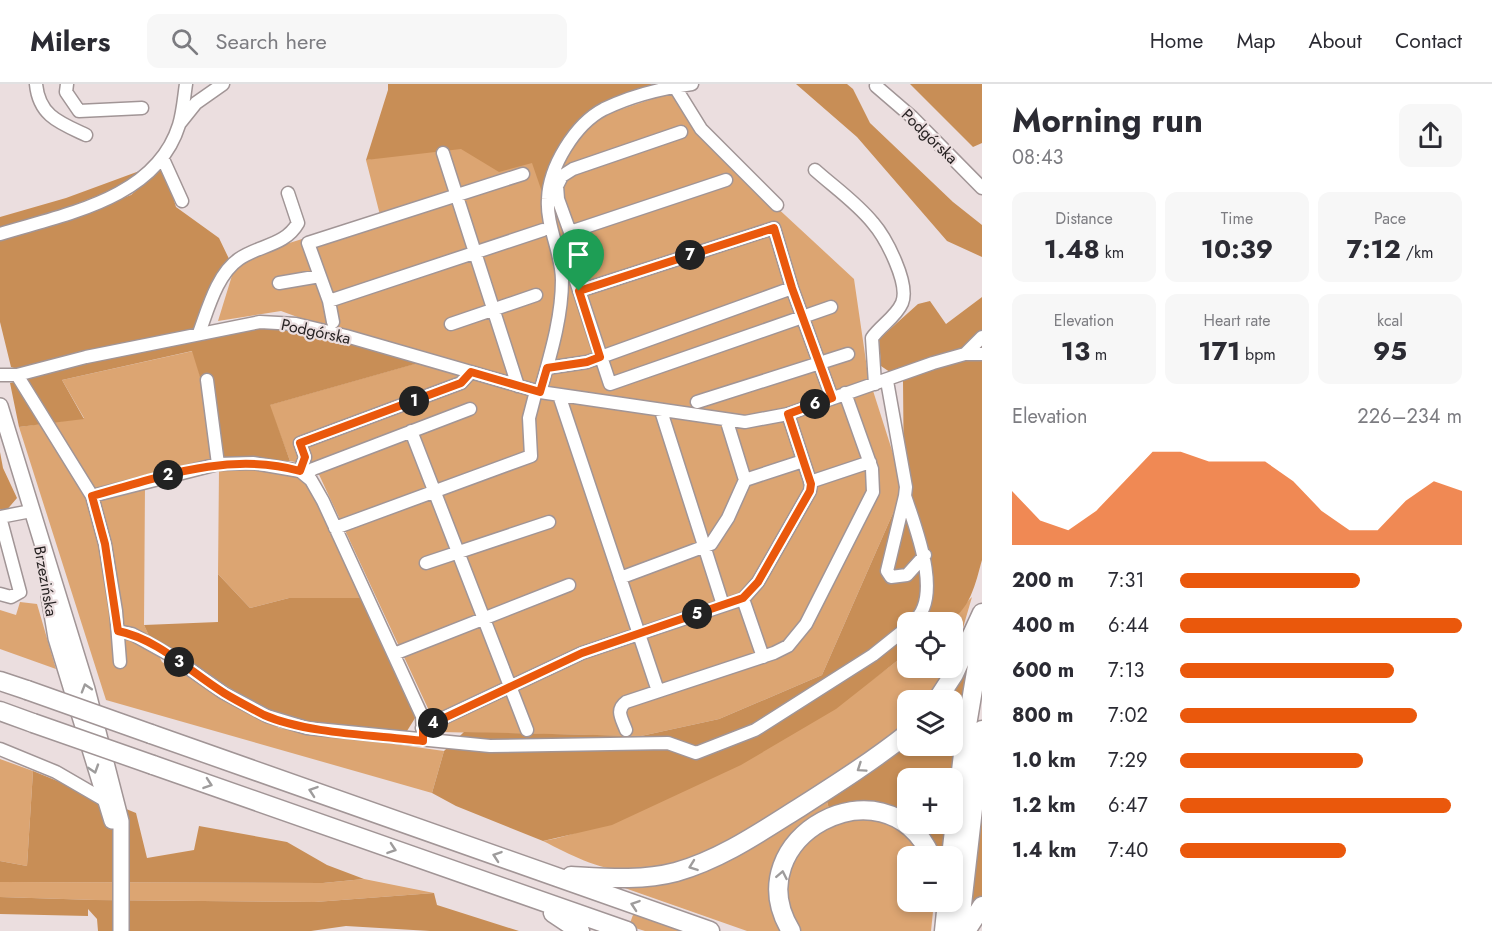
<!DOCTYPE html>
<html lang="en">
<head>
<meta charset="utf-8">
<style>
	body { margin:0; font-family:Jost,sans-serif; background:#f7f7f7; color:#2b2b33; height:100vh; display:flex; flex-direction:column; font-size:22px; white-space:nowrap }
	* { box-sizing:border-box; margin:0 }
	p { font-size:20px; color:#7c7c81 }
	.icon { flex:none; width:33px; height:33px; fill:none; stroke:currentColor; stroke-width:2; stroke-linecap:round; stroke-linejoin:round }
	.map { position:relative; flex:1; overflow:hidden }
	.sheet { display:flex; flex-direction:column; background:#fff; width:510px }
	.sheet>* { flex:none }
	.tools { position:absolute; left:897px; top:528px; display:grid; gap:12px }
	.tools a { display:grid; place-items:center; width:66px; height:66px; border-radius:12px; background:#fff; box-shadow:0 3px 9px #0003; font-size:30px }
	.pin { position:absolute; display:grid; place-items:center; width:51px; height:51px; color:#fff; margin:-62px -26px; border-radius:50% 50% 50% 0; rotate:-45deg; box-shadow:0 0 6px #0007 }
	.pin .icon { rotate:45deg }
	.km { position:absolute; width:30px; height:30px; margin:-15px; border-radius:50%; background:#222; color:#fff; font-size:16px; line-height:30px; text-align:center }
	.round { display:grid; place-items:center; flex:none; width:63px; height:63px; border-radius:12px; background:#f7f7f7 }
	.head { display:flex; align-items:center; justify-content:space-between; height:102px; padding:0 30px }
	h1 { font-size:33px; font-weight:700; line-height:45px }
	.metrics { display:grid; grid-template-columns:repeat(3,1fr); gap:9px; height:102px; padding:6px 30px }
	.metrics div { display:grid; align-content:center; border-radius:12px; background:#f7f7f7; text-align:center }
	.metrics b { font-size:26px; font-weight:700 }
	.metrics small { font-size:16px; font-weight:400 }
	.metrics p { font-size:16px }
	.chart { height:168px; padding:12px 30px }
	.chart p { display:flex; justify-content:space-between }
	.chart svg { width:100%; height:108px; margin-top:6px; fill:#ea580c; opacity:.7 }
	ul { padding:0 30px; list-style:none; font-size:20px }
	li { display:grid; grid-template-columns:96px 72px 1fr; align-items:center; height:45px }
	li i { height:15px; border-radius:8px; background:#ea580c }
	header { display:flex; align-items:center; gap:36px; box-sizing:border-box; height:84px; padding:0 30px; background:#fff; border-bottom:2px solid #e1e1e2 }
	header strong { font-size:28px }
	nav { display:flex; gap:33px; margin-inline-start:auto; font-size:21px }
	.search { width:420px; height:54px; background:#f7f7f7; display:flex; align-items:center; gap:15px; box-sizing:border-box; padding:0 21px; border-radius:12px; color:#7c7c81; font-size:22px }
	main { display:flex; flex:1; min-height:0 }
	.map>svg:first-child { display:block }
	.green { fill:#dca572 }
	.forest { fill:#c88e56 }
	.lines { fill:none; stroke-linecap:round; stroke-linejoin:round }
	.minor-casing { stroke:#a19596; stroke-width:15 }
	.major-casing { stroke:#a19596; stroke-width:18 }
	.highway-casing { stroke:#a19596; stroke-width:21 }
	.minor { stroke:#fff; stroke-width:12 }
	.major { stroke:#fff; stroke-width:15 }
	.highway { stroke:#fff; stroke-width:18 }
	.highway-bridge-casing { stroke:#a19596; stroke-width:21; stroke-linecap:butt }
	.highway-bridge { stroke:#fff; stroke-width:18 }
	.oneway { stroke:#9e9c9c }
	.route-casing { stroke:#fff; stroke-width:12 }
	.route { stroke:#ea580c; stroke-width:8 }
	.labels { text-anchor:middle; stroke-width:4.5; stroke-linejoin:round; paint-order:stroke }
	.street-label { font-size:16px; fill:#282323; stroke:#ebdedf }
</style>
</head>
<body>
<header>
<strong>Milers</strong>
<div class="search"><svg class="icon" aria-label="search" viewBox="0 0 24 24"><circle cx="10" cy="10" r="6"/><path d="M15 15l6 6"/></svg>Search here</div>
<nav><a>Home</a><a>Map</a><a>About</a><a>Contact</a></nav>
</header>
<main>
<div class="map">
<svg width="982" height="847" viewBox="0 0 982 847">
	<rect width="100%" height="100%" fill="#ebdedf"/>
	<path class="green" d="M673 8 702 54 854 195 868 291 904 404 822 591 719 635 641 652 439 648 315 382 290 377 269 321 421 278 281 227 218 237 234 185 260 168 380 131 366 76 601 32Z
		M193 267 208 319 216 375 123 398 145 402 144 541 162 578 279 644 444 667 432 709 106 616 19 343 84 334 62 296Z
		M219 385C250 385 283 380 308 401L361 514H289L250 524 218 490Z
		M972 513 953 578 952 538H946Z
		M20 518 37 520 56 585 0 565V526L16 531Z
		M907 569 908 584H949L929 616H908L905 642C843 688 705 790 628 787 596 785 571 771 543 757 577 751 607 737 639 725 740 685 822 637 907 569Z
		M0 675 33 687 27 782 0 777Z
		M825 711 830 728 788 760 786 847H747L619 802 642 799Z
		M838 733 892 737 927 772H908V818H934L931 847H796L782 817 788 775Z
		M364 795 434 809 315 818 95 816 0 813V798L323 799Z
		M634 828 689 847H645L629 842Z"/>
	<path class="forest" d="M388 0H653L607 18 572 45 543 111 532 79 499 88 461 65 366 76 388 6Z
		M796 0H847L853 5 870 39 953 118 982 141V173L947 157 857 53Z
		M910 0H982V59L973 63Z
		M153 82C105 114 55 128 0 144V133L66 114Z
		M160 86 166 89 176 123 219 154 231 179 196 244 17 285 11 283 0 238V157L74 133 131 111Z
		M982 213V476C976 497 970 530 945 538 935 542 918 538 908 538L907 569 836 625 741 681 612 741 543 757 456 722 432 709 444 667 464 648 641 652 719 635 822 591 904 404 903 297 881 282 879 255 918 220 930 217 946 240Z
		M257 242 303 247 422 278 270 321 290 377 216 375 208 319 192 267 62 296 84 335 19 343 10 299 109 273Z
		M0 368 3 384 17 414 5 428 0 425Z
		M218 490 250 524 289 514H361L417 631 407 647 397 648 306 637 266 626 151 556 144 541 218 538Z
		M974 548 952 694H908L907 738 830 728 825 711 907 653 908 662H952V616H941Z
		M33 687 136 729 147 774 194 766 199 742 287 758 327 781 364 795 323 799 0 798V777L27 782Z
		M982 728V814L966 827Z
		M909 740H948L944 772H935Z
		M434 809 437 821 519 847H430L346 842 311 847H98L97 835 88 825V832L0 830V813L95 816 315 818Z"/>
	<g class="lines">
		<g class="minor-casing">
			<path id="minor" d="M36 0C39 32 60 39 86 51
				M67 0 66 8 79 27 142 24
				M876 2 912 33 982 104
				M675 3 701 45 777 121
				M180 39 196 19 223 0
				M681 48 573 85 562 92 557 102 558 115 570 148 571 182 610 300 831 223
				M443 69 518 302
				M163 75 182 117
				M815 86C834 103 857 119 873 139 886 154 910 200 902 219 896 233 880 242 872 254L875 300
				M570 148 726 96
				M0 150C65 130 156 115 179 41 183 28 184 13 186 0
				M279 199 320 192
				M579 207 774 144 792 204 832 314
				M329 217 543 146
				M333 238 329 217 308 159 523 90
				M451 240 536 211
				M199 249C208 225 217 190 239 175 259 161 285 162 298 139L288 109
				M965 270 982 253
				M547 284 587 278 792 204
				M0 291H17L86 273 260 238 296 240 346 252 540 308 745 338 788 330 933 279 965 270H982
				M17 291 92 412 105 460 116 527 120 578
				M207 296 218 380
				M887 297 906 403 905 412C915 442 944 514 913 538
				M540 308C550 272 562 234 562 196 562 169 546 142 548 115 549 83 575 40 604 25 631 12 663 4 692 0
				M559 311 658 607
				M697 318 848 270
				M661 327 723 521
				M411 347 527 646
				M300 387 305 373 300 359 461 299 471 288
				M305 391 313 385 470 325
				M745 396 803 377
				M810 398 870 378
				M92 412 218 380 253 379 300 387 311 396 323 417 422 632 423 650
				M905 412 887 487 891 493 907 491 925 471
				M0 433 31 427
				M335 444 531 372 529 334 536 307
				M426 479 549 438
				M620 494 711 460 728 434 745 396 727 338
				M0 510 11 513 20 508 0 433
				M743 515 763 573
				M118 547 132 550 168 570 224 609 267 632 307 644 490 662 668 659 696 669 755 646 873 571 908 543
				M394 570 569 501
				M422 644 582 569 743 515 758 498 810 407 811 400 788 330
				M626 646C622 635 615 626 626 618L774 569 788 562 806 540 873 408 872 385 845 309
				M0 665 56 688 106 717"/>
		</g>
		<g class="major-casing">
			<path id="major" d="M0 322 87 605 121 737V847
				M49 512 56 554 112 737"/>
		</g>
		<g class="highway-casing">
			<path id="highway" d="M0 597 27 606
				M937 616 954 590 982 529
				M0 627 33 639
				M151 650 710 847
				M153 681 627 847
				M951 772 965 653 982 552
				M571 792C607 794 642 797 676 788 722 775 762 747 802 722 838 699 874 676 908 649
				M553 829 580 847
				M791 847C734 754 885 672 931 772
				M944 847 947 818
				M959 847 982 646
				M966 847 982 822"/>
		</g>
		<use href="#minor" class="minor"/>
		<use href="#major" class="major"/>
		<use href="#highway" class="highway"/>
		<g class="highway-bridge-casing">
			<path id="highway-bridge" d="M27 606 151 650
				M33 639 153 681"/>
		</g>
		<use href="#highway-bridge" class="highway-bridge"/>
	</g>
	<defs><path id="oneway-chevron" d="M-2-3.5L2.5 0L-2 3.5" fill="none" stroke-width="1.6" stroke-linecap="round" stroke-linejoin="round" transform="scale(1.5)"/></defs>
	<g class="oneway">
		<use href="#oneway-chevron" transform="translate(86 604) rotate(-107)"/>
		<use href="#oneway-chevron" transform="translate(861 684) rotate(146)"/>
		<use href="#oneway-chevron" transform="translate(94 685) rotate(72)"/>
		<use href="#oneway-chevron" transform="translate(208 700) rotate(19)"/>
		<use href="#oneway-chevron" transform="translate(313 707) rotate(-161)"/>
		<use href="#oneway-chevron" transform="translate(392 765) rotate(19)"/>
		<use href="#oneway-chevron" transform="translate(497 772) rotate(-161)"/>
		<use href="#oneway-chevron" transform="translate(693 782) rotate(160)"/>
		<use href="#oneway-chevron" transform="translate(782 791) rotate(-79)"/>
		<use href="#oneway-chevron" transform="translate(635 821) rotate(-161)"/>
	</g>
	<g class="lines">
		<g class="route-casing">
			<path id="route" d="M774 144 792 204 832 314 788 330 811 400 810 407 758 498 743 514 582 569 423 644V657C376 651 307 650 264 631 251 624 237 617 224 609 190 588 158 555 118 547L105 460 92 412C160 393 229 367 300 387L305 373 300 359 461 299 471 288 540 308 547 284 587 278 600 273 579 207Z"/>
		</g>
		<use href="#route" class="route"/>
	</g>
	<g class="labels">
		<g class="street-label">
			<text transform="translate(930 52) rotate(44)" y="6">Podgórska</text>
			<text transform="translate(316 247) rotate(12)" y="6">Podgórska</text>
			<text transform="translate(46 497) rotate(80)" y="6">Brzezińska</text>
		</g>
	</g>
</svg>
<div class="tools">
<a><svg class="icon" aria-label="locate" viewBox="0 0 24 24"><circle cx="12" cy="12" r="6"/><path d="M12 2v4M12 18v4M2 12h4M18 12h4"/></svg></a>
<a><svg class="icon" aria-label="layers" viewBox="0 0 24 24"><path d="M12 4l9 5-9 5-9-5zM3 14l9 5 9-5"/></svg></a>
<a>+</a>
<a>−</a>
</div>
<div class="pin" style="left:579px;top:207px;background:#1e9e55"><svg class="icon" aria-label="arrive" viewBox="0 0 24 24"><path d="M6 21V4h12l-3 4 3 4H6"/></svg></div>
<b class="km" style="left:414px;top:317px">1</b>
<b class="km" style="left:168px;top:391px">2</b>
<b class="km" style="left:179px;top:578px">3</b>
<b class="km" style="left:433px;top:639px">4</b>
<b class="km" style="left:697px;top:530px">5</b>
<b class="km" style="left:815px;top:320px">6</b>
<b class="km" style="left:690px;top:171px">7</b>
</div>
<section class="sheet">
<div class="head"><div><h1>Morning run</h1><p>08:43</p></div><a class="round"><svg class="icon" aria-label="share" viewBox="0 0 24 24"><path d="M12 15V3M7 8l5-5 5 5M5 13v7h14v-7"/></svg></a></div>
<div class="metrics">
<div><p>Distance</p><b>1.48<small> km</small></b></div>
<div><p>Time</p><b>10:39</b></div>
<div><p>Pace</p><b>7:12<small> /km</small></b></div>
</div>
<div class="metrics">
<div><p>Elevation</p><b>13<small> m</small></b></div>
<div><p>Heart rate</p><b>171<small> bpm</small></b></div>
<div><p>kcal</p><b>95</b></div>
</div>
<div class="chart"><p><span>Elevation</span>226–234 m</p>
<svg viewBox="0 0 160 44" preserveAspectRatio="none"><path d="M0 44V22L10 34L20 38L30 30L40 18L50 6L60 6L70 10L80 10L90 10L100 18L110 30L120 38L130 38L140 26L150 18L160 22V44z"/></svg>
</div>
<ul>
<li><b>200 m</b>7:31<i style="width:64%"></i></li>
<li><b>400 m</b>6:44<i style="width:100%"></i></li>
<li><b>600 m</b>7:13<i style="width:76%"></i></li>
<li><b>800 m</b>7:02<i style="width:84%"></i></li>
<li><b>1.0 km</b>7:29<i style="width:65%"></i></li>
<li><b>1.2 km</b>6:47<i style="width:96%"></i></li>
<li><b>1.4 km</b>7:40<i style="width:59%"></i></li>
</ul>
</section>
</main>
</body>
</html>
